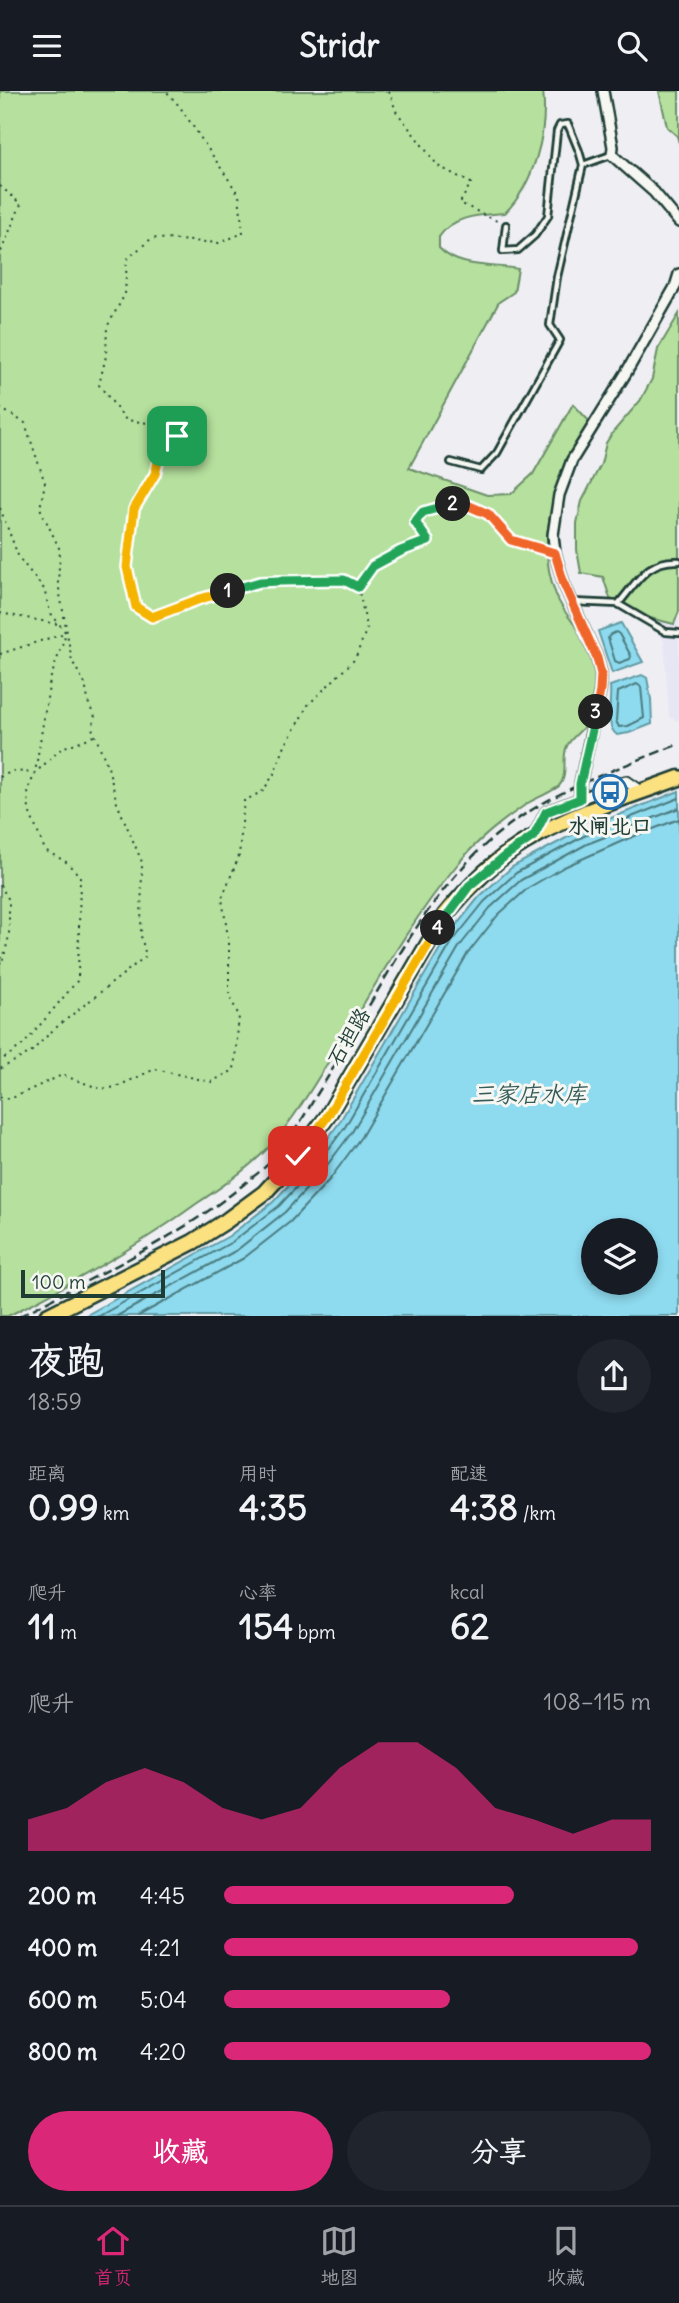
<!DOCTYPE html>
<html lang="zh">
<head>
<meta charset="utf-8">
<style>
	body { margin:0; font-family:Delius,"LXGW WenKai TC",sans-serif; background:#20242c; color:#f1f3f6; height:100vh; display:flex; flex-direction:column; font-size:26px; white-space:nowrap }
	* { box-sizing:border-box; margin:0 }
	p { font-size:23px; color:#9ea1a6 }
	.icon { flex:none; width:38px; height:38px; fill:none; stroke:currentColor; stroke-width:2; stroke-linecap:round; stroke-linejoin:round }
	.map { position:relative; height:1225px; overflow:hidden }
	.details { display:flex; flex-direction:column; background:#171b24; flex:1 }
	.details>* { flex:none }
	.fabs { position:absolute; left:581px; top:1127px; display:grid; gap:14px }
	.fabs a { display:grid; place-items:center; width:77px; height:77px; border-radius:50%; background:#171b24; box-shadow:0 4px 10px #0003; font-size:35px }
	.scale { position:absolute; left:21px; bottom:18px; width:144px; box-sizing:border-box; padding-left:7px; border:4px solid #1f3d34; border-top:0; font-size:19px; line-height:24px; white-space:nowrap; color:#1f3d34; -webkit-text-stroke:5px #f6f6f2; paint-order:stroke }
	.pin { position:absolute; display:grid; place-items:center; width:60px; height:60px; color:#fff; margin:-30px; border-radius:14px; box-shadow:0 4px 10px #0006 }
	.km { position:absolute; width:35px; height:35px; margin:-18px; border-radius:50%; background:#222; color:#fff; font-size:19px; line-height:35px; text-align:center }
	.round { display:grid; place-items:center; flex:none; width:74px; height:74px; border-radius:37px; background:#20242c }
	.headline { display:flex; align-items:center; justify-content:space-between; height:119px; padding:0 28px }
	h1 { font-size:38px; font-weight:700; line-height:52px }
	.figures { display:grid; grid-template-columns:repeat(3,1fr); gap:10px; height:119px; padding:7px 28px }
	.figures div { display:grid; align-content:center }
	.figures b { font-size:35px; font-weight:700 }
	.figures small { font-size:19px; font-weight:400 }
	.figures p { font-size:19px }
	.chart { height:196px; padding:14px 28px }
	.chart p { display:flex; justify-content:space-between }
	.chart svg { width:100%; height:126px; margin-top:7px; fill:#db2777; opacity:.7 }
	.cta { display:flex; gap:14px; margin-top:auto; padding:14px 28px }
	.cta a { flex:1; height:80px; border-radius:42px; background:#db2777; color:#fff; font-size:28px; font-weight:700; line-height:80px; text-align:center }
	.cta a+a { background:#20242c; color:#f1f3f6 }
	ul { padding:0 28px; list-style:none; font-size:23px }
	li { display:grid; grid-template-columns:112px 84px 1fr; align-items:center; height:52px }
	li i { height:18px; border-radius:9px; background:#db2777 }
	header { display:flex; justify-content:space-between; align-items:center; height:91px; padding:0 28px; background:#171b24; font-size:32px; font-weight:700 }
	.dock { display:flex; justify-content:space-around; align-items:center; height:98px; border-top:2px solid #363941; background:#171b24; font-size:19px; color:#9ea1a6 }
	.dock a { display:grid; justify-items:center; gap:4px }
	.dock .active { color:#db2777 }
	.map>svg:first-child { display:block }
	.built { fill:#e7e6f5 }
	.green { fill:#b5e09d; stroke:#6a8e68; stroke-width:2 }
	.water { fill:#8edaef; stroke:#629ba4; stroke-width:2; fill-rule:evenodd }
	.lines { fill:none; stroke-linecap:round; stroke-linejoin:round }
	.shore { stroke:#4b7c7f; stroke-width:2 }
	.service-casing { stroke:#1f3d34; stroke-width:10 }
	.minor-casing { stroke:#1f3d34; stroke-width:14 }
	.primary-casing { stroke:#1f3d34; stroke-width:19 }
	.path { stroke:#1f3d34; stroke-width:2; stroke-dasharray:2 5; stroke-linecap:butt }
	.service { stroke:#f6f6f2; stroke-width:4.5 }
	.minor { stroke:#f6f6f2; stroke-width:9 }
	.primary { stroke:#fbe180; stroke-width:14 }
	.rail { stroke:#1f3d34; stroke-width:2.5; stroke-dasharray:10 5; stroke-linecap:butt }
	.split-1-casing { stroke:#fff; stroke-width:14 }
	.split-2-casing { stroke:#fff; stroke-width:14 }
	.split-3-casing { stroke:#fff; stroke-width:14 }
	.split-4-casing { stroke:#fff; stroke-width:14 }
	.split-5-casing { stroke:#fff; stroke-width:14 }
	.split-1 { stroke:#f5b400; stroke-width:9 }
	.split-2 { stroke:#22a559; stroke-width:9 }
	.split-3 { stroke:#f0652b; stroke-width:9 }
	.split-4 { stroke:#22a559; stroke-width:9 }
	.split-5 { stroke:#f5b400; stroke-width:9 }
	.labels { text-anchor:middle; stroke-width:6; stroke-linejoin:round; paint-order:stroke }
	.poi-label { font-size:21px; font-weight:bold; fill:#1f3d34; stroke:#f6f6f2 }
	.street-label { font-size:21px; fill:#1f3d34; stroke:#f6f6f2 }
	.water-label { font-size:23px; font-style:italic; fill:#355c59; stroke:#f6f6f2 }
</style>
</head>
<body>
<header><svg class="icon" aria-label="menu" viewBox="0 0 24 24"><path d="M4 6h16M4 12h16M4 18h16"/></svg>Stridr<svg class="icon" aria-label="search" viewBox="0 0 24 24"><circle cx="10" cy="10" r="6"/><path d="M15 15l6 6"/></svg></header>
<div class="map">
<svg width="679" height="1225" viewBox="0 0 679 1225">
	<rect width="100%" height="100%" fill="#efeff3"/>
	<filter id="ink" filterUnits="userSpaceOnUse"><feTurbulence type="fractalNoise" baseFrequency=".0143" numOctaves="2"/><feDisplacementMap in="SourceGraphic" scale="14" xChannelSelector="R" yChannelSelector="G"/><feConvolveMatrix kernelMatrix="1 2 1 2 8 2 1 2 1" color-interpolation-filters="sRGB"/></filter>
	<g filter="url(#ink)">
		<path class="built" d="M679 520V630L669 627 664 550 653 536 655 529 674 533Z"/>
		<path class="green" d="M0 0H543C548 41 534 93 505 122 481 124 453 124 439 146V157C459 178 491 173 518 178L514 201 499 211 409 377 487 404 511 403 533 383 573 313 591 332C561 388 531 439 556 504 563 523 579 537 589 553 597 565 596 609 592 623 589 636 573 643 567 655 561 667 569 684 559 695 555 699 535 708 528 712 502 730 477 749 457 774 408 833 371 902 331 967 310 999 290 1036 262 1063 242 1082 219 1098 196 1113 137 1156 73 1192 8 1225H0Z
			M659 0H679V52L677 45 667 36Z
			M679 223V520L674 533 630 522 611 510 603 486 581 482 577 459V432L582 410 601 373 606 352 613 341 640 310 652 288 658 258Z"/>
		<path class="water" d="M621 532 643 571 612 582 598 540Z
			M642 584 647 587 651 608 652 633 629 642 617 644C604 634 612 611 610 595Z
			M679 700V1225H85L229 1145 273 1111 310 1071 339 1032 446 847 479 806 512 776 581 739ZM593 1139H646V1192H593Z"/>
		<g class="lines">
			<path class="shore" d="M616 541 619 543 631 565 630 568 619 572 615 570 608 547 610 544Z
				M637 593 641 596 644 627 628 635 619 636 616 630 618 601Z
				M99 1225 232 1151 279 1115 316 1075 345 1036 452 851 484 811 516 782 584 745 679 707
				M117 1225 237 1159 285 1121 322 1081 352 1041 459 856 490 817 521 789 587 753 679 717
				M138 1225 244 1167 290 1131 330 1088 361 1046 468 862 498 824 528 797 564 776 627 748 679 728"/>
			<g class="service-casing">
				<path id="service" d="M506 134 503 160 518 159 535 144 548 125 557 40 560 34 568 33 579 60 583 74
					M451 371 481 379 497 362 560 249 550 234 557 186 583 74 611 64
					M573 511 618 513C637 492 646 468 679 470
					M618 513 666 541 679 542"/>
			</g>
			<g class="minor-casing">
				<path id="minor" d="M603 0 613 56 612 64 654 101 679 131
					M580 708V693L600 600 601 583 597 567 564 493 555 462 553 444 559 404 572 369 626 282 675 196 679 183
					M534 745 546 721 626 690 642 701"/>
			</g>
			<g class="primary-casing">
				<path id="primary" d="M47 1225 193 1151 226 1130 264 1102 298 1065 327 1026 445 824C470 794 498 765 534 746 579 720 631 705 679 687"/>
			</g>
			<path class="path" d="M389 0 396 20 438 75 471 92 460 112 501 132
				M0 95 21 113 0 163
				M0 317 25 332 45 392 40 417 60 459 58 492 72 570 85 593 89 614 95 626 92 637 108 676 117 712 142 771 141 845 146 865 53 939 31 961 0 978
				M0 417 19 467 44 498 50 521 66 542 50 589 35 682 28 699 29 720 45 759 66 771 80 785 78 889 24 953 0 970
				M359 495 373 475 401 460 428 450 415 431 423 421 460 411 488 423 511 449 544 459
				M0 522 58 533
				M0 563 65 542
				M0 686 13 680 35 682 62 657 94 645
				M0 794 9 809V845L3 869
				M0 866 3 869 0 872
				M0 1006 10 1008 62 984 101 998 116 996 155 978 211 991 234 979 239 925 229 904V853L222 807 239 765 244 710 263 700 274 683 285 655 308 614 355 568 367 537 358 496 344 490 260 491 200 508 152 526 136 516 127 476 134 417 155 383 160 364 177 345 169 335 126 329 99 294 106 265 107 236 125 203 127 168 152 147 219 152 243 142 239 104 180 16 166 0"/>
			<use href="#service" class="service"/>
			<use href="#minor" class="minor"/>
			<use href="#primary" class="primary"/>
			<path class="rail" d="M20 1225C94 1185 177 1148 243 1094 252 1086 263 1079 271 1070 289 1051 303 1027 316 1005 371 919 422 800 504 738 556 698 619 677 679 653"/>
		</g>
	</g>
	<g class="lines" filter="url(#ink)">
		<g class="split-1-casing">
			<path id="split-1" d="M177 345 160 363 155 383 134 418 127 476 136 516 152 526 200 508 228 500"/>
		</g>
		<g class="split-2-casing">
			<path id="split-2" d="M228 500 260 491 279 490 344 489 358 496 373 475 401 460 428 450 415 431 423 421 453 413"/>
		</g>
		<g class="split-3-casing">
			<path id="split-3" d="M453 413 460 411 488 423 511 449 555 462 564 493 597 567 601 583 600 600 596 621"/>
		</g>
		<g class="split-4-casing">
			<path id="split-4" d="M438 837 469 795 505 765 534 745 546 721 580 708V693L596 621"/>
		</g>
		<g class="split-5-casing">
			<path id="split-5" d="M298 1065 327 1026 438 837"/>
		</g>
		<use href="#split-1" class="split-1"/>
		<use href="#split-2" class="split-2"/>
		<use href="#split-3" class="split-3"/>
		<use href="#split-4" class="split-4"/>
		<use href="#split-5" class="split-5"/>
	</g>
	<defs>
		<g id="bus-ring" transform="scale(1.75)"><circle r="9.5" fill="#f6f6f2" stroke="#1f6fb2" stroke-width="1.5"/><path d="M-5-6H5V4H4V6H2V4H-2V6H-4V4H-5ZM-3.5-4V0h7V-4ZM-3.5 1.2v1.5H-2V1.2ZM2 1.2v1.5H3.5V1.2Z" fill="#1f6fb2"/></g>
	</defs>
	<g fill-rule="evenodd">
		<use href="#bus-ring" x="610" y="701"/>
	</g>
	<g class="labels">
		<g class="poi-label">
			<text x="610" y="742">水闸北口</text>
		</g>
		<g class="street-label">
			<text transform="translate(349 946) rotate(-60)" y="7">石担路</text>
		</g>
		<g class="water-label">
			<text x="529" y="1011">三家店水库</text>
		</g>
	</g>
</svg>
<div class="fabs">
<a><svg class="icon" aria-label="layers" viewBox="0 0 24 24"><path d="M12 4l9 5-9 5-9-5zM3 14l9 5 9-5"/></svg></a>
</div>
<div class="scale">100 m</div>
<div class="pin" style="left:177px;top:345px;background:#1e9e55"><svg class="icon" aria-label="arrive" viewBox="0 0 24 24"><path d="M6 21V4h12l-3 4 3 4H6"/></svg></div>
<div class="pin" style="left:298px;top:1065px;background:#d93025"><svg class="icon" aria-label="check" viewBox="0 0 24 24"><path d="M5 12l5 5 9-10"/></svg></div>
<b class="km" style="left:228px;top:500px">1</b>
<b class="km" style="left:453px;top:413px">2</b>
<b class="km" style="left:596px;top:621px">3</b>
<b class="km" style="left:438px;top:837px">4</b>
</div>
<section class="details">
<div class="headline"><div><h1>夜跑</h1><p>18:59</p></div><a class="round"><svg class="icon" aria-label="share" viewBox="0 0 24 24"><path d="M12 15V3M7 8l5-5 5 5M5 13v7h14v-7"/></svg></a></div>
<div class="figures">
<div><p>距离</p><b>0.99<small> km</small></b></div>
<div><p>用时</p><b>4:35</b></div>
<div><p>配速</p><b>4:38<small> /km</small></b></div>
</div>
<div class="figures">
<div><p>爬升</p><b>11<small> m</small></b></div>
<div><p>心率</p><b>154<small> bpm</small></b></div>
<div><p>kcal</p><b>62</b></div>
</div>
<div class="chart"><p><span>爬升</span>108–115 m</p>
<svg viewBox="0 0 160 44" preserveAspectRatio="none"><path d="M0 44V33L10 29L20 20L30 15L40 20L50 29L60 33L70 29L80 15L90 6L100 6L110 15L120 29L130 33L140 38L150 33L160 33V44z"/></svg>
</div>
<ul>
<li><b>200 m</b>4:45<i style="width:68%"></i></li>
<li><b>400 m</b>4:21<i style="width:97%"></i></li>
<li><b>600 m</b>5:04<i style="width:53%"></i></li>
<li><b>800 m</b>4:20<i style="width:100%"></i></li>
</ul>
<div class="cta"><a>收藏</a><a>分享</a></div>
</section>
<nav class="dock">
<a class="active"><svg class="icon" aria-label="home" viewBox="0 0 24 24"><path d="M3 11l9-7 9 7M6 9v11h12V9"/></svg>首页</a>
<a><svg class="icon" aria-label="map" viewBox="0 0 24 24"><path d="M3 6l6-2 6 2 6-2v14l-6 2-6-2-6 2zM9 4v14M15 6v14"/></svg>地图</a>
<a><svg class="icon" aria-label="saved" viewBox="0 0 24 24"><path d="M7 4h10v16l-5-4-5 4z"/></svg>收藏</a>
</nav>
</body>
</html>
